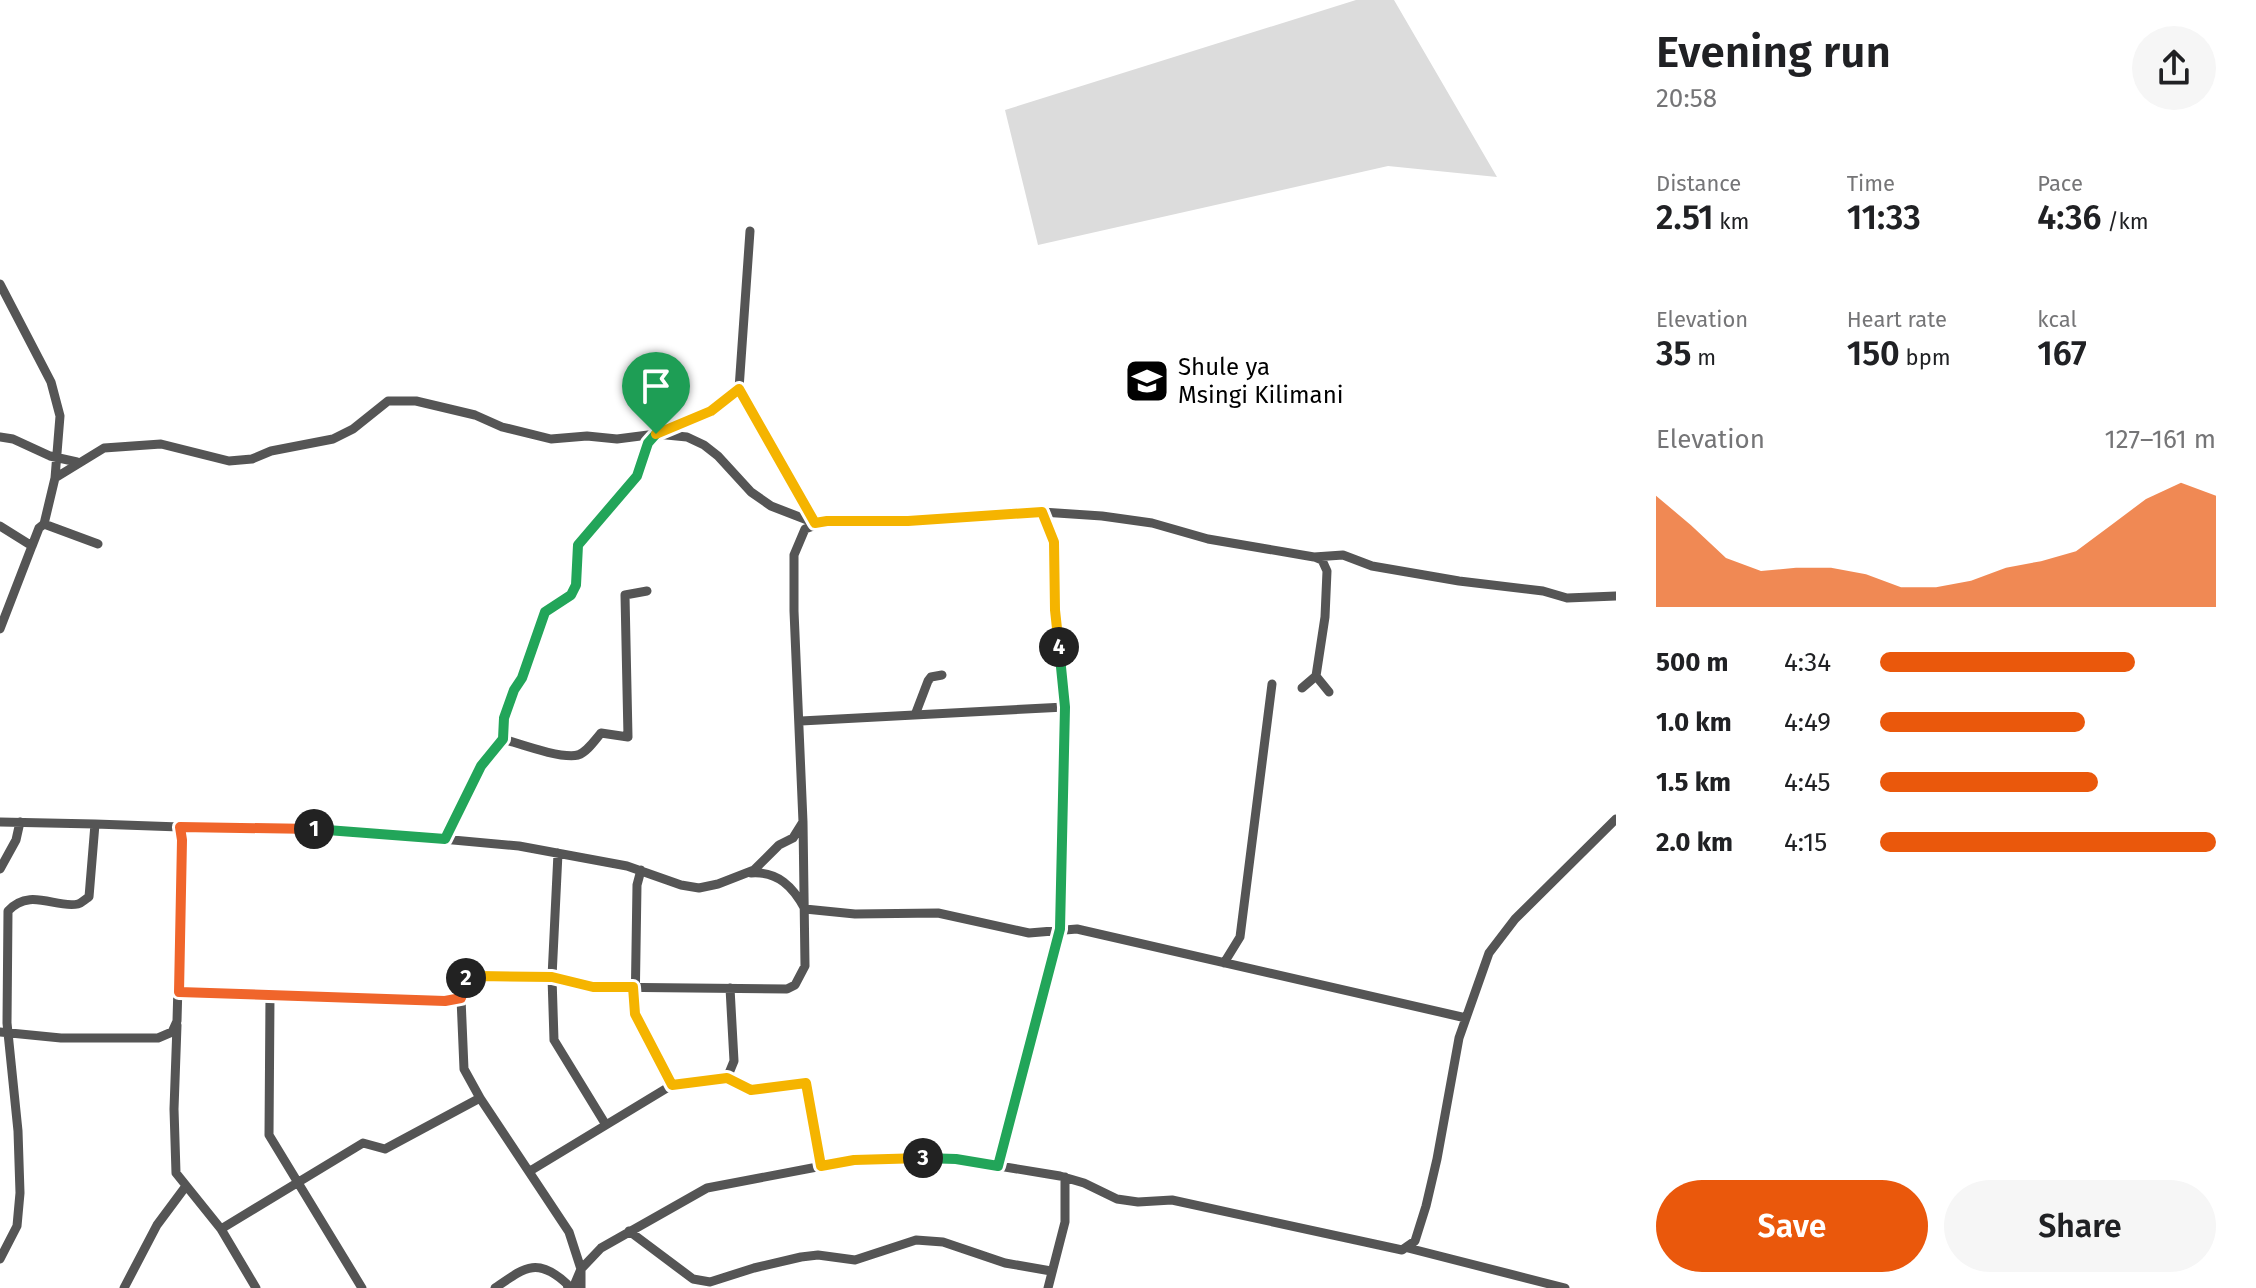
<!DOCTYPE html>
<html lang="en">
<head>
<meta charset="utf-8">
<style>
	body { margin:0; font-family:"Fira Sans",sans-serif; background:#f6f6f6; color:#202124; height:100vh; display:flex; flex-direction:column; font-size:30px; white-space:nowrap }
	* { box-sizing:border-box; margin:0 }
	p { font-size:26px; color:#757577 }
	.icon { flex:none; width:44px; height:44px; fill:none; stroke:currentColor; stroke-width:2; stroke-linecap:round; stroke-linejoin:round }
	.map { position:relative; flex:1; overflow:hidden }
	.sheet { display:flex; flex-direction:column; background:#fff; width:640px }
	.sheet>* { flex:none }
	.pin { position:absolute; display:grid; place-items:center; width:68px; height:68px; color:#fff; margin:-82px -34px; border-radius:50% 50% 50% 0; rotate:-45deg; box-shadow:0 0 8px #0007 }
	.pin .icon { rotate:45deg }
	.km { position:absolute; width:40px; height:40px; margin:-20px; border-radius:50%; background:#222; color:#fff; font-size:22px; line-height:40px; text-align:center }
	.round { display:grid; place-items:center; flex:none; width:84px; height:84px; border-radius:42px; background:#f6f6f6 }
	.overview { display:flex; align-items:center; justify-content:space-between; height:136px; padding:0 40px }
	h1 { font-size:44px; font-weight:600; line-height:60px }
	.figures { display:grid; grid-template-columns:repeat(3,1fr); gap:12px; height:136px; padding:8px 40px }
	.figures div { display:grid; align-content:center }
	.figures b { font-size:34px; font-weight:600 }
	.figures small { font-size:22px; font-weight:400 }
	.figures p { font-size:22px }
	.chart { height:224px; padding:16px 40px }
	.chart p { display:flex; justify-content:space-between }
	.chart svg { width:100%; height:144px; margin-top:8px; fill:#ea580c; opacity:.7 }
	.action { display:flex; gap:16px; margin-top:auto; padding:16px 40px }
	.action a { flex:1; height:92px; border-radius:48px; background:#ea580c; color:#fff; font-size:32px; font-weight:600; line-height:92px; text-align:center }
	.action a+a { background:#f6f6f6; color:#202124 }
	ul { padding:0 40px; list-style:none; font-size:26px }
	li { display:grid; grid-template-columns:128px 96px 1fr; align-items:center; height:60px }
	li i { height:20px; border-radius:10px; background:#ea580c }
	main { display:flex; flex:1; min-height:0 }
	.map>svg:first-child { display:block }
	.green { fill:#dcdcdc }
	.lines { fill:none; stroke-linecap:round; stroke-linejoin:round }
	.street { stroke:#555; stroke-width:9 }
	.split-1-casing { stroke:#fff; stroke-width:16 }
	.split-2-casing { stroke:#fff; stroke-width:16 }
	.split-3-casing { stroke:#fff; stroke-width:16 }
	.split-4-casing { stroke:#fff; stroke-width:16 }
	.split-5-casing { stroke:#fff; stroke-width:16 }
	.split-1 { stroke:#22a559; stroke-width:10 }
	.split-2 { stroke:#f0652b; stroke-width:10 }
	.split-3 { stroke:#f5b400; stroke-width:10 }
	.split-4 { stroke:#22a559; stroke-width:10 }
	.split-5 { stroke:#f5b400; stroke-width:10 }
	.labels { text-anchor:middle; stroke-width:6; stroke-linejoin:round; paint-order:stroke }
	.poi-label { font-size:24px; fill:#000; stroke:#fff; text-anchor:start }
</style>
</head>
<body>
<main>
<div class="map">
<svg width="1616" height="1288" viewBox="0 0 1616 1288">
	<rect width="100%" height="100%" fill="#fff"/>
	<path class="green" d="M1356 0H1394L1497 177 1388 166 1038 245 1005 110Z"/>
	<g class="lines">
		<path class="street" d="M750 231 739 389 815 523
			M0 284 51 382 60 416 55 478
			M0 437 13 439 50 456 77 462
			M44 524 55 478 104 448 161 444 229 461 252 459 271 451 333 439 353 429 388 401H416L475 415 502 427 551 439 587 436 617 439 656 434 687 437 704 445 718 456 751 492 771 506 815 523
			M0 526 32 546 0 629
			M32 546 39 528 44 524 98 544
			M1316 676 1329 692
			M1302 688 1316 676 1325 617 1327 571 1322 560 1315 557
			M915 715 928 681 931 677 942 675
			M801 721 1065 707 1055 610 1054 542 1042 512
			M503 739 504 718 514 690 522 678 545 612 571 595 576 585 578 545 637 476 648 443 656 434 711 411 739 389
			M0 822 95 824 89 897C85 899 82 903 78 904 56 909 30 887 8 911L7 1023 18 1131 20 1193 17 1226 0 1259
			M180 827 344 830 519 846 627 866 681 885 699 888 718 884 754 870 779 845 793 838 803 822 794 611V555L805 529 827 521H908L1042 512 1102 516 1152 523 1208 539 1314 557 1343 555 1372 566 1459 581 1543 591 1567 598 1616 596
			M445 839 481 766 503 739C520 744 561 759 578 755 587 752 595 740 601 733L628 737 625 595 647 591
			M558 853 552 977 554 1040 606 1125
			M0 869 16 840 20 822
			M641 870 637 885 635 1014 672 1085
			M751 873C778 871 793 887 805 909L855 914 938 913 1029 933 1077 929 1466 1018
			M1224 963 1240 937 1272 684
			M179 992 445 1001 461 998 466 976 552 977 593 987 787 989 795 985 805 966 803 822
			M270 996 269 1135 362 1288
			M461 998 464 1069 480 1098 569 1232 581 1269 573 1288
			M177 1025 174 1109 176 1173 221 1229 256 1288
			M0 1032 61 1038H158L172 1032 177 1021 182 840 180 827 95 824
			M727 1078 734 1061 730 988
			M998 1166 1060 929 1065 707
			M530 1171 672 1085 727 1078 751 1090 806 1083 821 1166
			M221 1229 363 1143 385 1149 480 1098
			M629 1231 693 1279 710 1282 754 1268 801 1257 818 1255 855 1260 916 1240 943 1242 1005 1263 1051 1271
			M1408 1248 1565 1288
			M124 1288 157 1225 186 1186
			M495 1288C524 1268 537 1256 567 1284L568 1288
			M581 1288V1269L601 1248 707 1188 854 1160 891 1157 956 1159 1060 1176 1084 1183 1117 1199 1138 1202 1172 1200 1402 1250 1415 1241 1426 1206 1437 1159 1459 1038 1489 953 1515 919 1616 819
			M1048 1288 1065 1222V1177"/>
	</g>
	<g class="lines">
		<g class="split-1-casing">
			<path id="split-1" d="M314 829 445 839 481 766 503 739 504 718 514 690 522 678 545 612 571 595 576 585 578 545 637 476 648 443 656 434"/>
		</g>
		<g class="split-2-casing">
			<path id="split-2" d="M314 829 180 827 182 840 179 992 445 1001 461 998 466 978"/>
		</g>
		<g class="split-3-casing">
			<path id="split-3" d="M466 978 478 976 552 977 593 987H633L635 1014 672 1085 727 1078 751 1090 806 1083 821 1166 854 1160 923 1158"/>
		</g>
		<g class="split-4-casing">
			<path id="split-4" d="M923 1158 956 1159 998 1166 1060 929 1065 707 1059 647"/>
		</g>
		<g class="split-5-casing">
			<path id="split-5" d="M656 434 711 411 739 389 815 523 827 521H908L1042 512 1054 542 1055 610 1059 647"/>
		</g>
		<use href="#split-1" class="split-1"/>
		<use href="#split-2" class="split-2"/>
		<use href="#split-3" class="split-3"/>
		<use href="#split-4" class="split-4"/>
		<use href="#split-5" class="split-5"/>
	</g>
	<defs>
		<g id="school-square" transform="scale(2.3)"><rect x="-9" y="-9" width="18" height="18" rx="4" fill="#000" stroke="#fff"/><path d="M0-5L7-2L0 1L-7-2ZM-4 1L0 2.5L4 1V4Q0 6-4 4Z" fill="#fff"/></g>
	</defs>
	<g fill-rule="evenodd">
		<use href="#school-square" x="1147" y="381"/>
	</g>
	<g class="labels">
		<g class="poi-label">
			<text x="1178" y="375">Shule ya<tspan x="1178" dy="28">Msingi Kilimani</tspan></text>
		</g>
	</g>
</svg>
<div class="pin" style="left:656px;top:434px;background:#1e9e55"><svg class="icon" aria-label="arrive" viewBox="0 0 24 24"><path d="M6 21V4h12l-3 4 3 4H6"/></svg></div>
<b class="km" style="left:314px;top:829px">1</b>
<b class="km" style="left:466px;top:978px">2</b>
<b class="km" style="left:923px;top:1158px">3</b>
<b class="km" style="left:1059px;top:647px">4</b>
</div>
<section class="sheet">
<div class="overview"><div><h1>Evening run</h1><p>20:58</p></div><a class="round"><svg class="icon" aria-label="share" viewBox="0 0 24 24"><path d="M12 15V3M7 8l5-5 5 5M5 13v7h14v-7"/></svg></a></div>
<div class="figures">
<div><p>Distance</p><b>2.51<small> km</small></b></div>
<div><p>Time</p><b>11:33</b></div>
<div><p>Pace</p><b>4:36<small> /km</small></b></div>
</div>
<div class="figures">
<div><p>Elevation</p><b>35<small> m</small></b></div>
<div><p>Heart rate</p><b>150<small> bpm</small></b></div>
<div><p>kcal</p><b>167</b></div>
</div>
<div class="chart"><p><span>Elevation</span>127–161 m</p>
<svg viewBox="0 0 160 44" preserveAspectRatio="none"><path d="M0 44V10L10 19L20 29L30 33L40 32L50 32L60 34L70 38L80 38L90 36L100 32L110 30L120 27L130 19L140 11L150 6L160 10V44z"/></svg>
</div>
<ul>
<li><b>500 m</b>4:34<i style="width:76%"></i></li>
<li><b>1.0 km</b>4:49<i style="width:61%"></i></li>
<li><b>1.5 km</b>4:45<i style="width:65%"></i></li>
<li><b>2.0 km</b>4:15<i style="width:100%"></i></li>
</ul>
<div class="action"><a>Save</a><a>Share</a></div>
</section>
</main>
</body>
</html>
